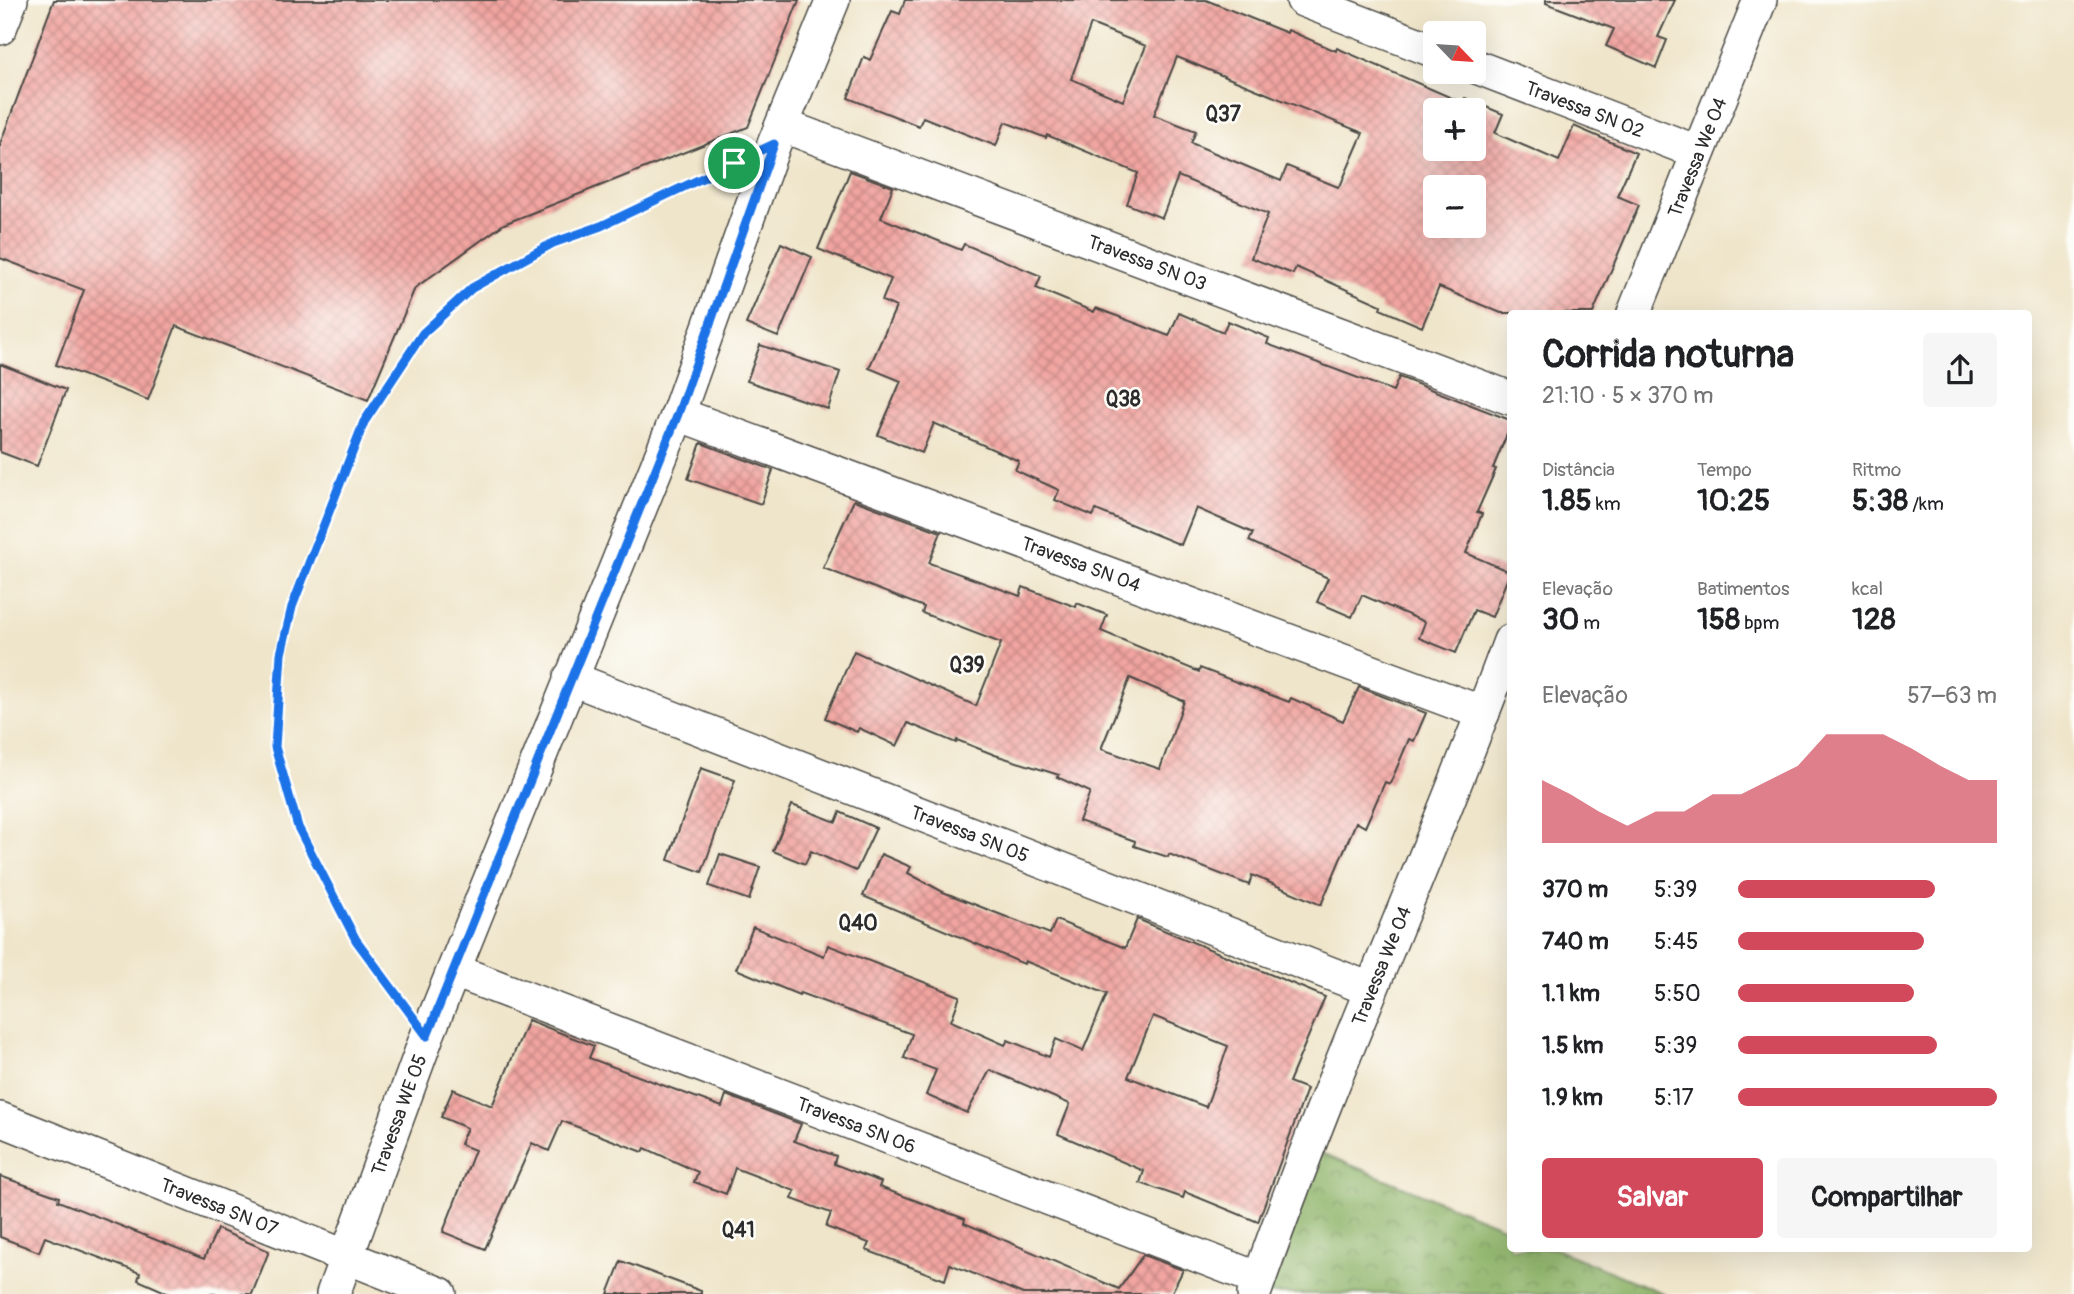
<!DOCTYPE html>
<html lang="pt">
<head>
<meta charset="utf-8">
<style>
	body { margin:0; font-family:Pangolin,sans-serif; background:#f6f6f6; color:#202124; height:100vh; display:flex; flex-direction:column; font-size:26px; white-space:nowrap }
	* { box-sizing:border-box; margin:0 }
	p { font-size:23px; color:#757577 }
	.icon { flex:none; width:38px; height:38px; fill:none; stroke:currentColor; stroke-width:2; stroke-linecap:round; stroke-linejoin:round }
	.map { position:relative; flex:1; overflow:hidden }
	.details { position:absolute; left:1507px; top:310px; width:525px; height:942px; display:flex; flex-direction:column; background:#fff; border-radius:7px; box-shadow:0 7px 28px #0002 }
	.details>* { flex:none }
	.needle { width:46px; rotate:115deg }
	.tools { position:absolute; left:1423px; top:21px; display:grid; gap:14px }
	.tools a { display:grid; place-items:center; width:63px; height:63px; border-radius:7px; background:#fff; box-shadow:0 7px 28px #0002; font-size:35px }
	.pin { position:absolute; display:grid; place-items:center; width:60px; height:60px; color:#fff; margin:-30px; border:4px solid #fff; border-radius:50%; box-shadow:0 2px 7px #0007 }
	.round { display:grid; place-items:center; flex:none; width:74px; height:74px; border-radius:7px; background:#f6f6f6 }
	.head { display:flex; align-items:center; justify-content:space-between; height:119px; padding:0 35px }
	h1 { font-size:38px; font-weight:700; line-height:52px }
	.figures { display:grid; grid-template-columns:repeat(3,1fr); gap:10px; height:119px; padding:7px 35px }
	.figures div { display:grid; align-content:center }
	.figures b { font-size:30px; font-weight:700 }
	.figures small { font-size:19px; font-weight:400 }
	.figures p { font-size:19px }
	.chart { height:196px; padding:14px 35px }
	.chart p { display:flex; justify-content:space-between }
	.chart svg { width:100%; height:126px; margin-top:7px; fill:#d1495b; opacity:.7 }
	.action { display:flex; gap:14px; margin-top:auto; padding:14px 35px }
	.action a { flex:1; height:80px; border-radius:7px; background:#d1495b; color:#fff; font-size:28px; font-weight:700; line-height:80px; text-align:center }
	.action a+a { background:#f6f6f6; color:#202124 }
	ul { padding:0 35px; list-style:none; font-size:23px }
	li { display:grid; grid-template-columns:112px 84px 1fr; align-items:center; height:52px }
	li i { height:18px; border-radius:9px; background:#d1495b }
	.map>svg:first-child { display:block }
	.forest { fill:url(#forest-crowns); stroke:#5c6f4a; stroke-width:2 }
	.building { fill:url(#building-cross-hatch); fill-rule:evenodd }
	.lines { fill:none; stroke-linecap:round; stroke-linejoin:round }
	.minor-casing { stroke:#484743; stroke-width:36 }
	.path { stroke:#484743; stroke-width:4.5; stroke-dasharray:2 5; stroke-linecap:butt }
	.minor { stroke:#fff; stroke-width:33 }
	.route-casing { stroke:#fff; stroke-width:14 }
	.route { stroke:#1a73e8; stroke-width:9 }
	.labels { text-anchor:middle; stroke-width:5; stroke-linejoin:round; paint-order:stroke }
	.street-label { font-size:19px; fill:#2b2b2b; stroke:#fdfcf7 }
	.neighbourhood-label { font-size:21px; font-weight:bold; fill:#2b2b2b; stroke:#fdfcf7 }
</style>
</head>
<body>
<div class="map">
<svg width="2074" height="1294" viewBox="0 0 2074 1294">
	<defs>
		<pattern id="forest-crowns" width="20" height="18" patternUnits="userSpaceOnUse" patternTransform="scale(1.75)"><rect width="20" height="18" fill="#8db368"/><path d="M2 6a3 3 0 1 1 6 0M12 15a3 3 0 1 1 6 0" fill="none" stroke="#739256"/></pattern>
		<pattern id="building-cross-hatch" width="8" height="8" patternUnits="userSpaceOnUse" patternTransform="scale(1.75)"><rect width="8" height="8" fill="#f2a5a1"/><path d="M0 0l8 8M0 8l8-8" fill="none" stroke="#c48783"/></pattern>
	</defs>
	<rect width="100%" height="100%" fill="#fdfcf7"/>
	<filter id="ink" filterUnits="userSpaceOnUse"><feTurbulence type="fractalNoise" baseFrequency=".0143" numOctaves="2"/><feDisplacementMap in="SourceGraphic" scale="14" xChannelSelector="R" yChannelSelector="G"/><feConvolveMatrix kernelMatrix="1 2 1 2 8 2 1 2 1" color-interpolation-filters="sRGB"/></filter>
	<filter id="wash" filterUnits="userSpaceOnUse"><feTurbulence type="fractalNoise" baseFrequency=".00686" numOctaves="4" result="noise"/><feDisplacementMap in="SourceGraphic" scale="28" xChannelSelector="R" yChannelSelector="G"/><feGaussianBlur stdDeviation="1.57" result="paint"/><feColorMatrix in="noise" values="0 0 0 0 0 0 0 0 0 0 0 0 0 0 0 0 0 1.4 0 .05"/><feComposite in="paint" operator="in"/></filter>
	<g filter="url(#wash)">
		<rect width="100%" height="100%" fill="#efe5ca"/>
		<path class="forest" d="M1309 1148 1510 1230V1248H1553L1665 1294H1254Z"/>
		<g id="blocks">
			<path class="building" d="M54 0H799L748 127 504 224 415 288 368 400 176 326 148 400 56 365 84 290 0 258V144Z
				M905 0H1206L1287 33 1288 30 1336 51 1337 48 1463 103 1465 98 1503 114 1495 133 1559 161 1574 126 1636 153 1617 196 1639 205 1593 313H1501L1439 287 1422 327 1380 309 1381 305 1296 267 1293 274 1251 258 1268 214 1178 176 1162 218 1127 204 1138 173 1047 135 1046 138 1005 122 996 146 923 117 919 126 848 98 864 57 870 60 892 11 900 14ZM1091 24 1146 46 1123 101 1071 79ZM1177 57 1363 133 1341 184 1338 187 1287 166 1281 181 1191 143 1196 131 1154 115ZM1435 110H1474V149H1435ZM1435 187H1474V226H1435Z
				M1546 0H1675L1658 37 1667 40 1656 68 1606 46 1614 29 1546 3Z
				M850 171 893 187 881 218 961 250 964 244 1041 276 1036 288 1094 312 1096 308 1169 336 1179 313 1223 332 1228 321 1269 338 1267 344 1393 391 1399 377 1510 420V427L1493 468 1496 469 1477 512 1482 514 1466 553 1510 572 1492 617 1474 610 1456 653 1419 638 1425 622 1362 595 1352 617 1317 602 1328 578 1249 541 1253 533 1196 508 1181 545 1096 510 1093 516 1055 500 1059 490 1015 470 1019 461 934 423 922 453 878 435 901 381 869 368 896 307 882 301 891 279 818 249Z
				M781 243 812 257 778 337 746 324Z
				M760 345 840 372 828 409 747 381Z
				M0 364 66 390 37 466 0 452Z
				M701 443 773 470 761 504 688 479Z
				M854 500 941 532 929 563 1020 596 1023 587 1076 607 1077 603 1107 615 1101 631 1199 672 1200 668 1289 702 1291 698 1343 721 1359 687 1426 713 1414 741 1409 739 1390 784 1385 782 1365 827 1356 822 1321 905 1252 875 1249 885 1169 854 1168 857 1134 846 1135 841 1079 821 1090 792 1057 777 1059 775 995 755 957 740 956 743 908 723 897 746 859 728 857 732 825 718 854 651 976 706 1001 643 922 613 924 607 823 568ZM1130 678 1184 701 1160 769 1101 749Z
				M701 768 735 780 702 872 668 860Z
				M792 805 836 822 840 812 876 828 856 871 811 851 805 864 773 851Z
				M720 854 760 867 749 900 709 886Z
				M881 854 911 867 908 873 943 892 1050 934 1056 920 1125 948 1137 919 1325 997 1289 1082 1307 1089 1258 1222 1185 1192 1183 1198 1140 1183 1144 1171 1058 1134 1070 1104 990 1070 967 1113 926 1095 936 1070 904 1058 912 1034 800 993 799 995 736 969 753 927 824 956 828 945 960 996 951 1021 1005 1045 1008 1040 1049 1057 1056 1039 1083 1051 1107 994 1025 961 1024 964 863 896ZM1153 1016 1228 1046 1206 1107 1128 1077Z
				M528 1020 594 1046 589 1058 722 1107 726 1095 801 1124 794 1141 836 1156 834 1164 881 1182 879 1187 965 1219 964 1223 1119 1289 1143 1255 1183 1270 1171 1294H1023L950 1264 945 1280 866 1250 869 1243 826 1227 831 1213 792 1199 795 1191 735 1168 726 1194 694 1182 698 1172 645 1148 643 1152 562 1121 549 1151 532 1143 485 1249 443 1232 475 1150 460 1144 467 1128 441 1117 453 1089 492 1106Z
				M0 1176 59 1197 58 1201 204 1259 217 1229 269 1251 252 1294H170L138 1280 140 1273 45 1237 39 1252 0 1237Z
				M621 1261 701 1291V1294H608Z"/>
		</g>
	</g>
	<g filter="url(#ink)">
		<use href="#blocks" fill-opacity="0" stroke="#484743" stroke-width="2"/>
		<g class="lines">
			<g class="minor-casing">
				<g id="minor">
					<path d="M1303 0 1435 51"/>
					<path d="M0 28 11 0"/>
					<path id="s1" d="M1474 66 1697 152"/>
					<path id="s2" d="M784 126 1510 398"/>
					<path id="s3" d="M1634 313 1760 0"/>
					<path id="s4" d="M678 414 1483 713"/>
					<path id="s5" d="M570 678 1370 989"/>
					<path id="s6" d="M455 971 1259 1279"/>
					<path id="s7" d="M0 1119 440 1294"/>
					<path id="s8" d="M333 1294 427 1036 678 414 774 144 833 0"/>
					<path id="s9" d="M1254 1294C1331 1073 1429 860 1510 641"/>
				</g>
			</g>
			<path class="path" d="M401 1004 356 940 298 827 275 747 281 654 292 607 309 563 364 422 423 333 473 288 511 266 553 243 601 226 726 167"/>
			<use href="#minor" class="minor"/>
		</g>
	</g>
	<g class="lines" filter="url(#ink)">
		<g class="route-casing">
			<path id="route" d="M774 144 678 414 427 1036 356 940 298 827 275 747 281 654 292 607 309 563 364 422 423 333 472 288 553 243 601 226Z"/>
		</g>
		<use href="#route" class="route"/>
	</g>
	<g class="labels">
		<g class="street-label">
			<text dy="7" stroke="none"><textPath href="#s1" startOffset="119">Travessa SN 02</textPath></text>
			<text dy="7" stroke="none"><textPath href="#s3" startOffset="168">Travessa We 04</textPath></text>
			<text dy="7" stroke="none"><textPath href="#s2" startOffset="388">Travessa SN 03</textPath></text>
			<text dy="7" stroke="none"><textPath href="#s4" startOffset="430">Travessa SN 04</textPath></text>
			<text dy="7" stroke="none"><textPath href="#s5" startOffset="429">Travessa SN 05</textPath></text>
			<text dy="7" stroke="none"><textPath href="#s9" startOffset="352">Travessa We 04</textPath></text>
			<text dy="7" stroke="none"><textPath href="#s8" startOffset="191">Travessa WE 05</textPath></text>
			<text dy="7" stroke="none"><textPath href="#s6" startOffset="430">Travessa SN 06</textPath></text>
			<text dy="7" stroke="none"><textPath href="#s7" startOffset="236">Travessa SN 07</textPath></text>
		</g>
		<g class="neighbourhood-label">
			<text x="1223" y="121">Q37</text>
			<text x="1123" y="406">Q38</text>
			<text x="967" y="672">Q39</text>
			<text x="858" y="930">Q40</text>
			<text x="738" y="1237">Q41</text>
		</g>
	</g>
</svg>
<div class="tools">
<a><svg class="needle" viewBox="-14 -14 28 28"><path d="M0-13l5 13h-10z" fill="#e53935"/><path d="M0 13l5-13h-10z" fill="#757577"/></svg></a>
<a>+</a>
<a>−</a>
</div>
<div class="pin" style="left:734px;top:163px;background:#1e9e55"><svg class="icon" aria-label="arrive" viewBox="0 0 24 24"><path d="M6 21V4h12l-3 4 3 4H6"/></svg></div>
<section class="details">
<div class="head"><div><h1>Corrida noturna</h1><p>21:10 · 5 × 370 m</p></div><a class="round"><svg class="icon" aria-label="share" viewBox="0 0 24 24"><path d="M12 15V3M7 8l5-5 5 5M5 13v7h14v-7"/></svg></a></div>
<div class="figures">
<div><p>Distância</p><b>1.85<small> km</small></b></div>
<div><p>Tempo</p><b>10:25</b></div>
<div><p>Ritmo</p><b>5:38<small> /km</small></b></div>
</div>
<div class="figures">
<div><p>Elevação</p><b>30<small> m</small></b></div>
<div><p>Batimentos</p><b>158<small> bpm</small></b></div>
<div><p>kcal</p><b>128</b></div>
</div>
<div class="chart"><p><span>Elevação</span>57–63 m</p>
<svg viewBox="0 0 160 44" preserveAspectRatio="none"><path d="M0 44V22L10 27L20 33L30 38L40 33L50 33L60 27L70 27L80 22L90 17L100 6L110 6L120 6L130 11L140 17L150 22L160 22V44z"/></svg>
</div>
<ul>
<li><b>370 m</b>5:39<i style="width:76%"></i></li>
<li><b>740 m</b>5:45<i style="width:72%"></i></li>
<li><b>1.1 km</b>5:50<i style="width:68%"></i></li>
<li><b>1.5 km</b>5:39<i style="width:77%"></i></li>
<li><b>1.9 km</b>5:17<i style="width:100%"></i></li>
</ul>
<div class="action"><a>Salvar</a><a>Compartilhar</a></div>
</section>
</div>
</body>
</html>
